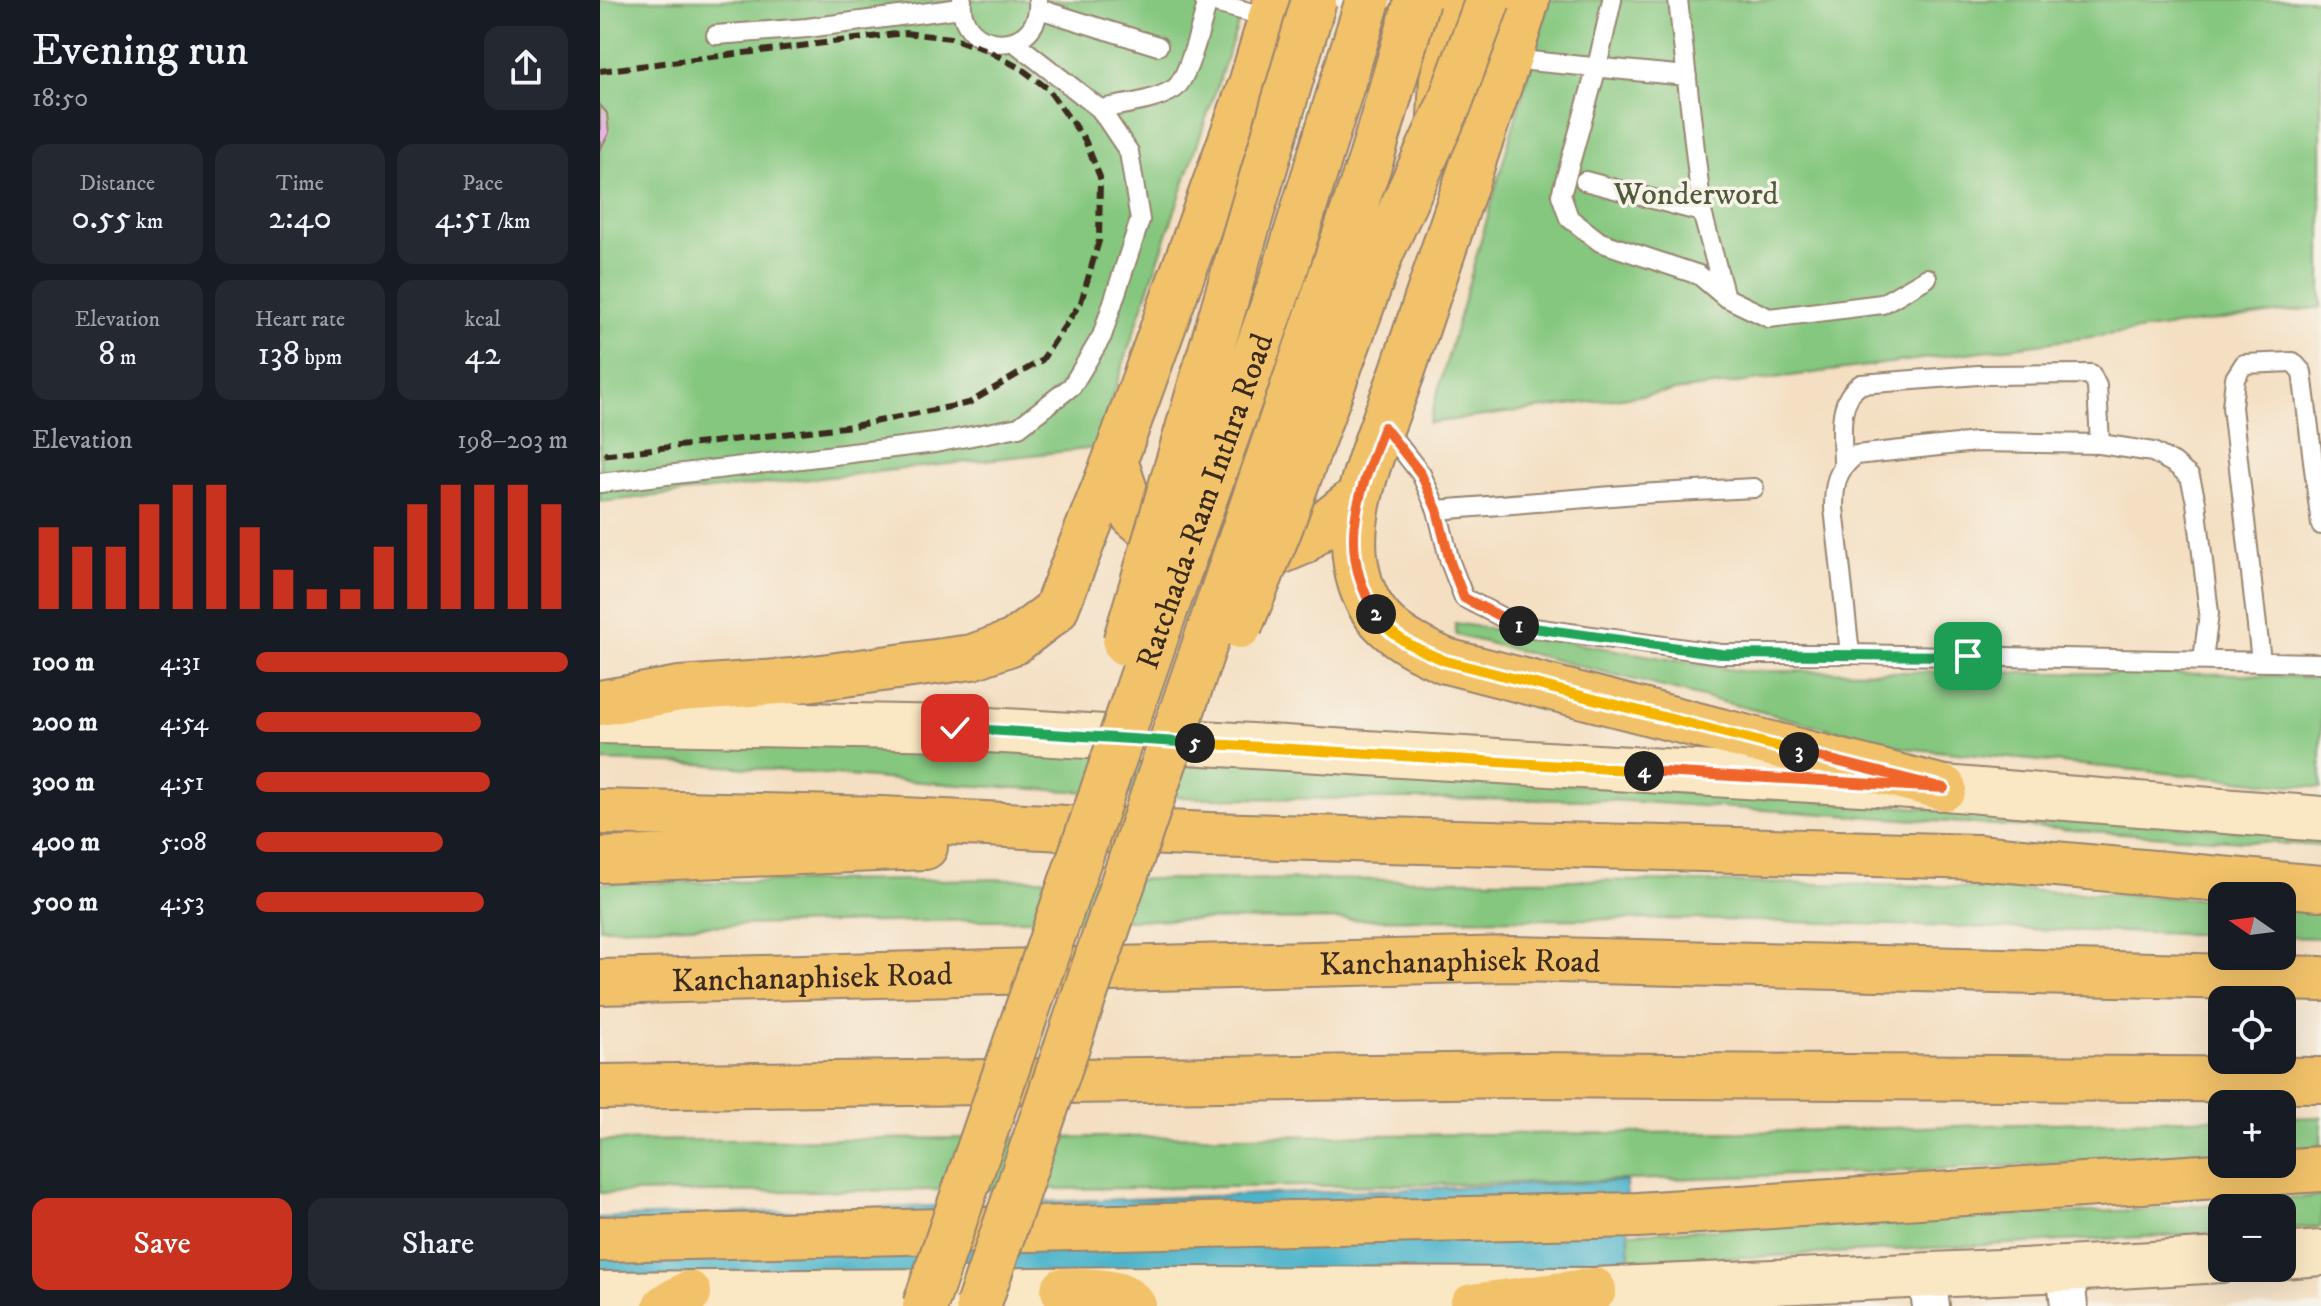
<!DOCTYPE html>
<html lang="en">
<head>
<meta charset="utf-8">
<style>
	body { margin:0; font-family:"IM FELL DW Pica",serif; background:#242831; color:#f1f3f6; height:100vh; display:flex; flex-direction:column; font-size:30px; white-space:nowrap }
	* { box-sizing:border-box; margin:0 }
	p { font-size:26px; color:#9ea1a6 }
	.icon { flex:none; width:44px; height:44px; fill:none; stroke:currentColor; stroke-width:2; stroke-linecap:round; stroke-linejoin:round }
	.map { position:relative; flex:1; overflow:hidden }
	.side { display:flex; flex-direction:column; background:#171b24; width:600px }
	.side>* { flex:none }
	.needle { width:52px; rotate:284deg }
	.tools { position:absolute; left:1608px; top:882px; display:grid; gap:16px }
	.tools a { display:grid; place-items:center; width:88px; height:88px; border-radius:16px; background:#171b24; box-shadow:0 8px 32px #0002; font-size:40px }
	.pin { position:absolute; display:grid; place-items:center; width:68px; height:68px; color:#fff; margin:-34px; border-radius:16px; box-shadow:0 4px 12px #0006 }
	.km { position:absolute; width:40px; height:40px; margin:-20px; border-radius:50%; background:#222; color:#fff; font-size:22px; line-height:40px; text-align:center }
	.round { display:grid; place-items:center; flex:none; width:84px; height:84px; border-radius:16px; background:#242831 }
	.summary { display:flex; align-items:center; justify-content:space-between; height:136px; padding:0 32px }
	h1 { font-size:44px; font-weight:600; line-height:60px }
	.stats { display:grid; grid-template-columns:repeat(3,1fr); gap:12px; height:136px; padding:8px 32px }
	.stats div { display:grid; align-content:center; border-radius:16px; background:#242831; text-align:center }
	.stats b { font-size:34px; font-weight:600 }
	.stats small { font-size:22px; font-weight:400 }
	.stats p { font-size:22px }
	.chart { height:224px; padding:16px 32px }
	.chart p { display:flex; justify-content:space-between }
	.chart svg { width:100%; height:144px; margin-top:8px; stroke:#c8321e; stroke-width:6 }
	.button { display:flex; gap:16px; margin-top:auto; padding:16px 32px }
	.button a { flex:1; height:92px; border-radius:16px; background:#c8321e; color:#fff; font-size:32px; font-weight:600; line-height:92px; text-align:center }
	.button a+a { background:#242831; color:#f1f3f6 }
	ul { padding:0 32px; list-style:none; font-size:26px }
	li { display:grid; grid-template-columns:128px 96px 1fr; align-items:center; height:60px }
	li i { height:20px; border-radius:10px; background:#c8321e }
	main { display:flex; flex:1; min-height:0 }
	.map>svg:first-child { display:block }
	.green { fill:#85c77f; stroke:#60784e; stroke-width:2 }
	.water { fill:#4cb4ca; stroke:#446f74; stroke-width:2 }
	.building { fill:#e3a7e4 }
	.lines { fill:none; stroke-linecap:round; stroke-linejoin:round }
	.service-casing { stroke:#988470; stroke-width:22 }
	.minor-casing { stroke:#988470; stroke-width:40 }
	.secondary-casing { stroke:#988470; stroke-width:48 }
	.primary-casing { stroke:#988470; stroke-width:48 }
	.motorway-casing { stroke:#988470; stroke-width:48 }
	.service { stroke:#fff; stroke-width:18 }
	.minor { stroke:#fff; stroke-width:36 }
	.secondary { stroke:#fae7c3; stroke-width:44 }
	.primary { stroke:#f2c26a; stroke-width:44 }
	.motorway { stroke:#f2c26a; stroke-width:44 }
	.rail { stroke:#3b2a1e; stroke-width:6; stroke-dasharray:12 6; stroke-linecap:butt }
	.primary-bridge-casing { stroke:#988470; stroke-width:48; stroke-linecap:butt }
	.primary-bridge { stroke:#f2c26a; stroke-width:44 }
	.split-1-casing { stroke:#fff; stroke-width:16 }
	.split-2-casing { stroke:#fff; stroke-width:16 }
	.split-3-casing { stroke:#fff; stroke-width:16 }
	.split-4-casing { stroke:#fff; stroke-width:16 }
	.split-5-casing { stroke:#fff; stroke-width:16 }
	.split-6-casing { stroke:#fff; stroke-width:16 }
	.split-1 { stroke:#22a559; stroke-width:10 }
	.split-2 { stroke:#f0652b; stroke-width:10 }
	.split-3 { stroke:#f5b400; stroke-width:10 }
	.split-4 { stroke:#f0652b; stroke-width:10 }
	.split-5 { stroke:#f5b400; stroke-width:10 }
	.split-6 { stroke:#22a559; stroke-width:10 }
	.labels { text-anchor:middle; stroke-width:7; stroke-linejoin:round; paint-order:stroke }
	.park-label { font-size:32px; fill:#51593b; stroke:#f7f3e8 }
	.street-label { font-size:32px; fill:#3b2a1e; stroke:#f7f3e8 }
</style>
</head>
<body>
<main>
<section class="side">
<div class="summary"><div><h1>Evening run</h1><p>18:50</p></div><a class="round"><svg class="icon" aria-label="share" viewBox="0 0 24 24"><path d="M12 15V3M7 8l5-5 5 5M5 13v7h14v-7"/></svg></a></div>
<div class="stats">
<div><p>Distance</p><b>0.55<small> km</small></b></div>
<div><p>Time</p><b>2:40</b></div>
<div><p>Pace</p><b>4:51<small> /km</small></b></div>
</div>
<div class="stats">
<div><p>Elevation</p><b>8<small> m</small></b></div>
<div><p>Heart rate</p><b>138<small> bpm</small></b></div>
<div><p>kcal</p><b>42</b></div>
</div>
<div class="chart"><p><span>Elevation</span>198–203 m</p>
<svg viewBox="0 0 160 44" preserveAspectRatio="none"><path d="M5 44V19M15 44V25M25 44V25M35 44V12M45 44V6M55 44V6M65 44V19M75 44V32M85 44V38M95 44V38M105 44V25M115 44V12M125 44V6M135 44V6M145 44V6M155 44V12"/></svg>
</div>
<ul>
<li><b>100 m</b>4:31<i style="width:100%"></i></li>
<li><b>200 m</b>4:54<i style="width:72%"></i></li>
<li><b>300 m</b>4:51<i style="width:75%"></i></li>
<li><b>400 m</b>5:08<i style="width:60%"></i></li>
<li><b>500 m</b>4:53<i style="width:73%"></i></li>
</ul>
<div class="button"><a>Save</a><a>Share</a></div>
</section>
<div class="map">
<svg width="1721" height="1306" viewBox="0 0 1721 1306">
	<rect width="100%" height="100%" fill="#f7f3e8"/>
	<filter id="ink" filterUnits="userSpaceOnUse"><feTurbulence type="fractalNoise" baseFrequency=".0125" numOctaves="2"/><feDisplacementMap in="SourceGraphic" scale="16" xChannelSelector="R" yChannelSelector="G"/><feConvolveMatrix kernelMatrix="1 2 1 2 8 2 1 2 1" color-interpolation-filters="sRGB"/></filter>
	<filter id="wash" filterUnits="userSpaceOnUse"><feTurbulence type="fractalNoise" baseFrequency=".006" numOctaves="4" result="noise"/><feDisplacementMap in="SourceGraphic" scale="32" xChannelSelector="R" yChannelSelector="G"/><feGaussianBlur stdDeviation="1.8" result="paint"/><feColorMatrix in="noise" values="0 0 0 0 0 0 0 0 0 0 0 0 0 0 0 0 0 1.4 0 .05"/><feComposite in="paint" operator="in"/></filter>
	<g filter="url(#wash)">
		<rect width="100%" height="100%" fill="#f4dfc2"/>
		<path class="green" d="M0 0H646L495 448 0 502Z
			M949 0H1721V307L829 423Z
			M855 623 1140 671 1638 674 1721 678V788L1305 748 856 635Z
			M0 735 432 748 1721 835V846L1009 800 602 798 359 785 99 764 0 761Z
			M427 879 980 880 1338 886 1622 900V935L1089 919 377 920 0 928V883Z
			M1682 903 1721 905V938L1682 937Z
			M1721 1117V1146L1682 1149V1118Z
			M1622 1118V1153C1082 1190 541 1187 0 1193V1141L1152 1132Z
			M1721 1196V1227L1682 1229V1208H1622V1233L1154 1257 1030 1259 1029 1233 1538 1210Z"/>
		<path class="water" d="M1026 1181 1032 1306H0V1218Z"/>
		<g id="blocks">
			<path class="building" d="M0 105 7 113 9 133 0 150Z"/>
		</g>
	</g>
	<g filter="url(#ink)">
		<use href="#blocks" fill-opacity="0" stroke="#988470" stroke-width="2"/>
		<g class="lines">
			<g class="service-casing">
				<path id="service" d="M362 0C357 56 443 58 438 0
					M604 0 671 18
					M1012 0 997 67 961 195 969 218 1000 242 1099 275 1125 297 1169 318 1282 304 1327 278
					M1078 0 1102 212 1125 297
					M439 9 558 46
					M116 35 207 28 361 8
					M908 59 1087 76
					M500 109C524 104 553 102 574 89 589 79 602 20 608 1
					M985 181 1102 212
					M784 427 821 474 837 510 850 562 864 598 919 626 1121 654H1250L1721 663
					M1243 465C1243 438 1235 401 1261 384L1378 375 1491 374 1497 386 1500 444
					M0 483 335 443 419 427 472 386 502 336 540 220 529 152 500 109 413 41
					M837 510 1037 494 1154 488
					M1250 654 1234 508C1234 484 1236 470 1256 455L1376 442 1500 444 1553 452 1575 464 1590 477 1596 502 1609 613 1603 660
					M1661 661 1632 407 1635 378 1644 364 1693 362 1702 372 1721 525"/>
			</g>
			<g class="minor-casing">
				<path id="minor" d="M1465 1269 1469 1306
					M1326 1274 1331 1306"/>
			</g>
			<g class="secondary-casing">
				<path id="secondary" d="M0 721 355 728 1344 788 1721 819
					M1682 1256 1721 1253
					M0 1294 554 1289 994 1290 1465 1269 1622 1260"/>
			</g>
			<g class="primary-casing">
				<path id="primary" d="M927 0C916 39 902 77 889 115 861 199 833 283 804 367 784 427 745 502 756 565 765 620 798 640 846 661L1344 788
					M840 117 843 60 852 0
					M515 460 533 515 585 559 647 566 701 543 758 497
					M0 703 80 689 192 681 372 657 414 642 455 611 515 460 651 84 676 0
					M463 1290C484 1291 522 1288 534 1306
					M65 1306 89 1293
					M872 1306 994 1290"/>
			</g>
			<g class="motorway-casing">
				<g id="motorway">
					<path d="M0 812 282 819 609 835 1377 857 1721 888"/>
					<path d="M0 860 325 847"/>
					<path id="s1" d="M0 982 912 959 1721 979"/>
					<path d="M0 1087 922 1075 1721 1080"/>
					<path d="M0 1239 1038 1215 1721 1169"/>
				</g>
			</g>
			<use href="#service" class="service"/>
			<use href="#minor" class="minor"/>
			<use href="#secondary" class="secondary"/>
			<use href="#primary" class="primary"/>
			<use href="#motorway" class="motorway"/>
			<path class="rail" d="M0 71 304 33 351 38 387 50 423 70 447 88 485 140 500 177 499 241 481 302 442 360 369 403 253 426 0 455"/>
			<g class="primary-bridge-casing">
				<g id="primary-bridge">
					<path d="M640 626 680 528 782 251 849 105 888 0"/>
					<path d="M525 643 714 0"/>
					<path id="s2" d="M325 1306 560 625 683 277 768 0"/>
					<path d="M378 1306 771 159 817 0"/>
				</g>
			</g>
			<use href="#primary-bridge" class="primary-bridge"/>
		</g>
	</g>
	<g class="lines" filter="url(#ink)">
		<g class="split-1-casing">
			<path id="split-1" d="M919 626 1121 654 1368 656"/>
		</g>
		<g class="split-2-casing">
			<path id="split-2" d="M776 614C735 546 759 494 784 427L821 474 837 510 850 562 864 598 919 626"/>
		</g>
		<g class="split-3-casing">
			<path id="split-3" d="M776 614C791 639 820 650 846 661L1199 752"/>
		</g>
		<g class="split-4-casing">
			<path id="split-4" d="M1044 771 1344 788 1199 752"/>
		</g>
		<g class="split-5-casing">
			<path id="split-5" d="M595 743 1044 771"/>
		</g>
		<g class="split-6-casing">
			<path id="split-6" d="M355 728 595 743"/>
		</g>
		<use href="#split-1" class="split-1"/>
		<use href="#split-2" class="split-2"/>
		<use href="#split-3" class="split-3"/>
		<use href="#split-4" class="split-4"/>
		<use href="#split-5" class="split-5"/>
		<use href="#split-6" class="split-6"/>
	</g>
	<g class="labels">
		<g class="park-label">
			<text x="1096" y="204">Wonderword</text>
		</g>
		<g class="street-label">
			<text dy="11" stroke="none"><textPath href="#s2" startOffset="852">Ratchada-Ram Inthra Road</textPath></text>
			<text dy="11" stroke="none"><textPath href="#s1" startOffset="860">Kanchanaphisek Road</textPath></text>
			<text dy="11" stroke="none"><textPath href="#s1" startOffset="212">Kanchanaphisek Road</textPath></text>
		</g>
	</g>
</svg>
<div class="tools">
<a><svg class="needle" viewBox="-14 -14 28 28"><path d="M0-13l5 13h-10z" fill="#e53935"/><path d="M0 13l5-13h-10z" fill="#9ea1a6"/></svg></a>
<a><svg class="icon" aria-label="locate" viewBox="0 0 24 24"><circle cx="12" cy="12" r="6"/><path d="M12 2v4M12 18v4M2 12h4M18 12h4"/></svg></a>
<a>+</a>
<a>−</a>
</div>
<div class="pin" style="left:1368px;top:656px;background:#1e9e55"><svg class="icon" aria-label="arrive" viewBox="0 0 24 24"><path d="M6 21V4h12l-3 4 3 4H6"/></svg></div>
<div class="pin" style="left:355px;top:728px;background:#d93025"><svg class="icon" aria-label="check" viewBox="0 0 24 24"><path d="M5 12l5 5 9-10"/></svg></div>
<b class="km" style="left:919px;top:626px">1</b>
<b class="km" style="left:776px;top:614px">2</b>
<b class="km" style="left:1199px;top:752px">3</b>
<b class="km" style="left:1044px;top:771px">4</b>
<b class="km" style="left:595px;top:743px">5</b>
</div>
</main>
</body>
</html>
